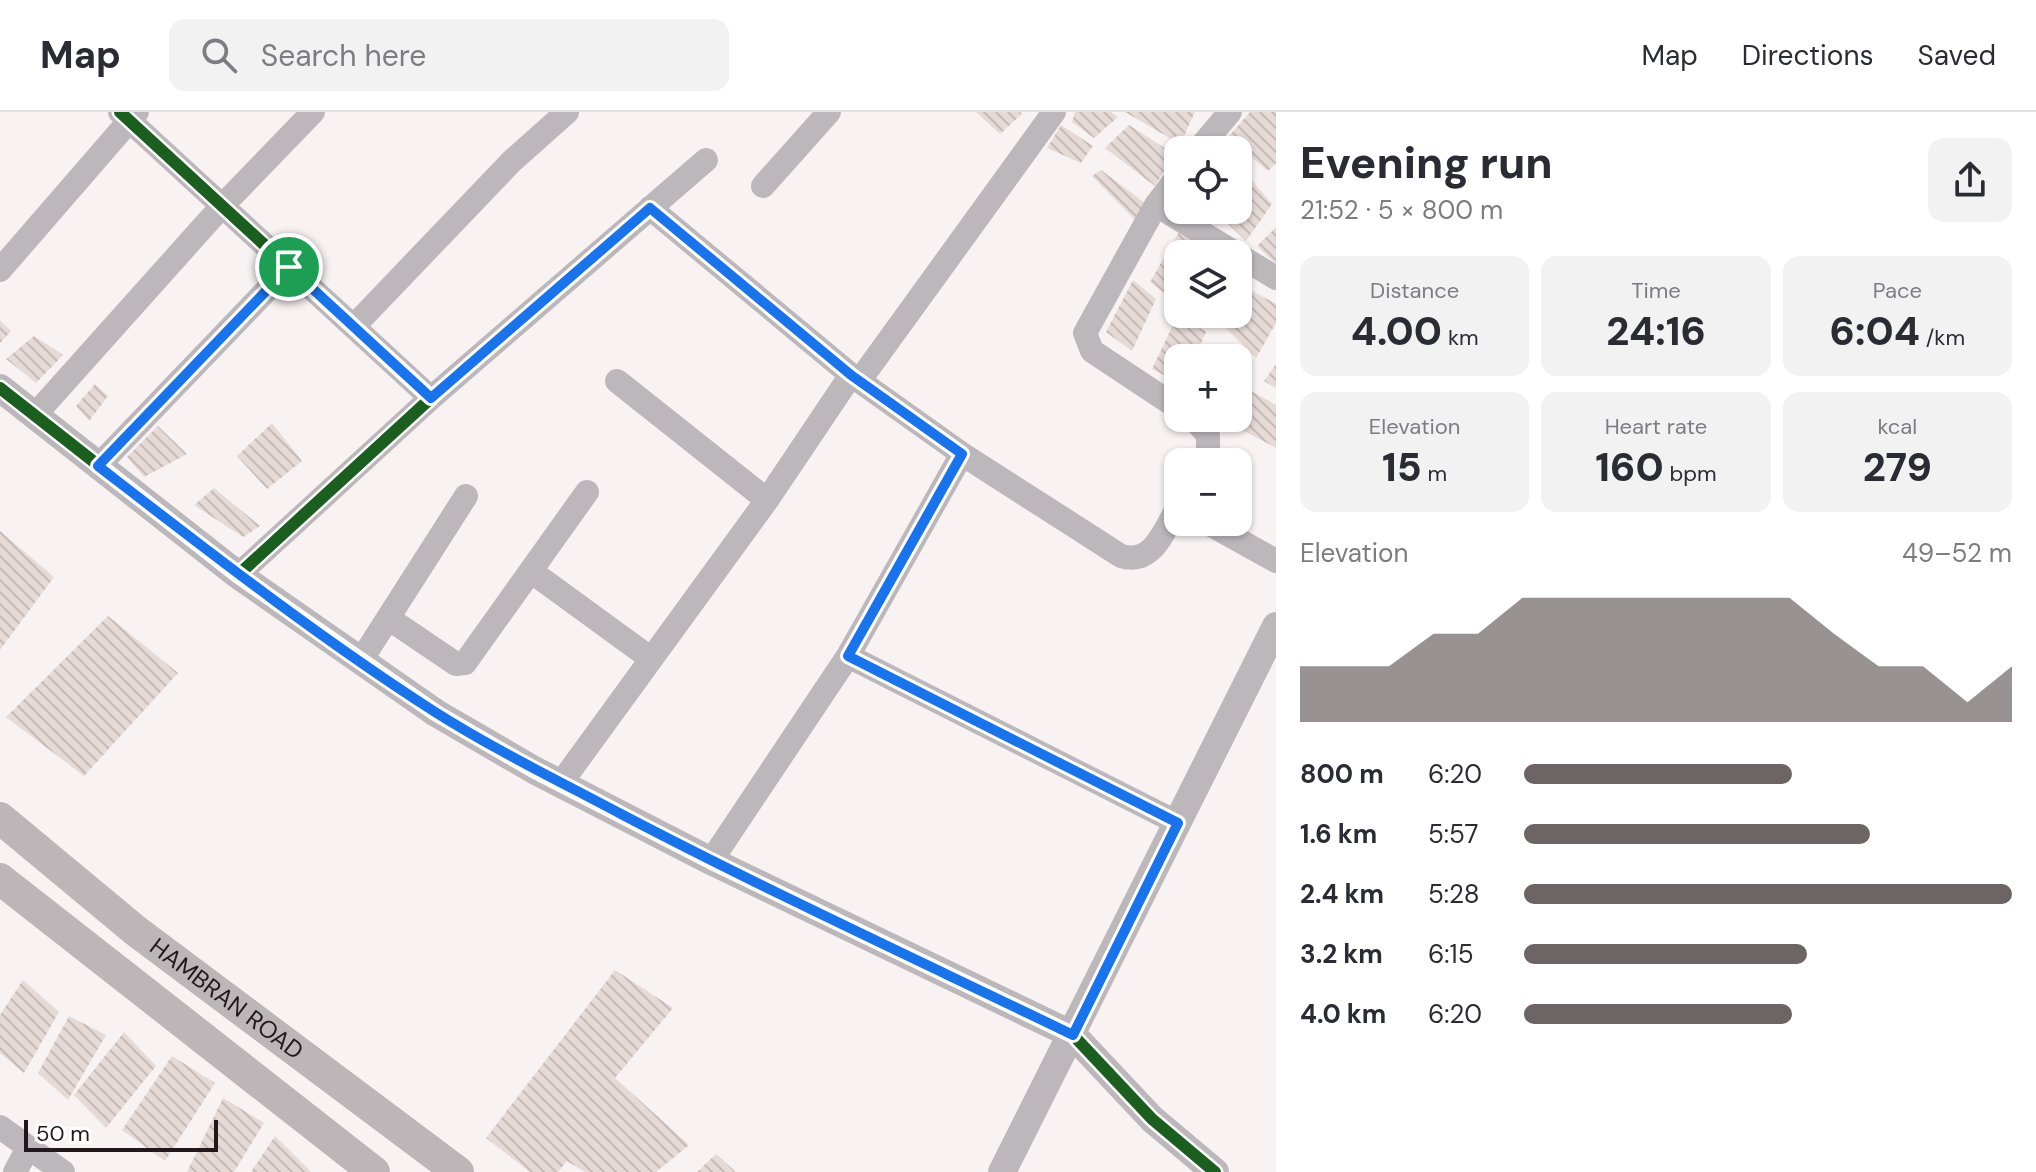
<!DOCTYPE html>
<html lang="en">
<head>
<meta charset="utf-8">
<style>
	body { margin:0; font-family:"DM Sans",sans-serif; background:#f2f2f3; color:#2b2b33; height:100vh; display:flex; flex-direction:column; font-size:30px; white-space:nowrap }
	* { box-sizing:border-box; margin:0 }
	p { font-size:26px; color:#7c7c81 }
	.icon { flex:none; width:44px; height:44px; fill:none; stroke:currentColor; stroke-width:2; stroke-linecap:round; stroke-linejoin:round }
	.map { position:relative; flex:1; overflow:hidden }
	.sheet { display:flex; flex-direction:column; background:#fff; width:760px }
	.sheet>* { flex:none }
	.controls { position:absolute; left:1164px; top:24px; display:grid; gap:16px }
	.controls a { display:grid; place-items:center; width:88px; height:88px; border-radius:16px; background:#fff; box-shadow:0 2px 6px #0004; font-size:40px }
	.scale { position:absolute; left:24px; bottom:20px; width:194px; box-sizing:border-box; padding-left:8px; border:4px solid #22171a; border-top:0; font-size:22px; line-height:28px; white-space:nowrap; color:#22171a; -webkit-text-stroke:6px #fff; paint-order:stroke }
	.pin { position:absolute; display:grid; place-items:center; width:68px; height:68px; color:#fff; margin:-34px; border:4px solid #fff; border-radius:50%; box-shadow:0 2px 8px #0007 }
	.round { display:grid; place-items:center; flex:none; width:84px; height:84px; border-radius:16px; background:#f2f2f3 }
	.head { display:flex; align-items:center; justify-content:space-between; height:136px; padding:0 24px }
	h1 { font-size:44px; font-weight:800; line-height:60px }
	.stats { display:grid; grid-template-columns:repeat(3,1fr); gap:12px; height:136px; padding:8px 24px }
	.stats div { display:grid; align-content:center; border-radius:16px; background:#f2f2f3; text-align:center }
	.stats b { font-size:40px; font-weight:800 }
	.stats small { font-size:22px; font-weight:400 }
	.stats p { font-size:22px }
	.chart { height:224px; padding:16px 24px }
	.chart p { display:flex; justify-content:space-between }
	.chart svg { width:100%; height:144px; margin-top:8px; fill:#6d6466; opacity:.7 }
	ul { padding:0 24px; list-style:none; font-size:26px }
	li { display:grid; grid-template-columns:128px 96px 1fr; align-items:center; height:60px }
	li i { height:20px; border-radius:10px; background:#6d6466 }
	header { display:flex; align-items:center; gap:48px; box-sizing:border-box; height:112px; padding:0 40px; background:#fff; border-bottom:2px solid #e1e1e2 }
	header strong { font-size:38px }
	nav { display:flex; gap:44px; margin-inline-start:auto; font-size:28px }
	.search { width:560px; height:72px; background:#f2f2f3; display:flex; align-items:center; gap:20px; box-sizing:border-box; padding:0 28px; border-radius:16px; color:#7c7c81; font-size:30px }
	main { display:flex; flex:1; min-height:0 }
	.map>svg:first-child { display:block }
	.building { fill:url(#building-back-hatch) }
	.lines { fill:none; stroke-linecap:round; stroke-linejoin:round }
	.minor { stroke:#bcb7ba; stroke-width:24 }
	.tertiary { stroke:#bcb7ba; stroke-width:28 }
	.secondary { stroke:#bcb6b9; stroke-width:32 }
	.cycleway-casing { stroke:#fff; stroke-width:17 }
	.cycleway { stroke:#1b5e20; stroke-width:12 }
	.route-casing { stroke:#fff; stroke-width:16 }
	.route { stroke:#1a73e8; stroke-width:10 }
	.labels { text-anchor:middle; stroke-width:6; stroke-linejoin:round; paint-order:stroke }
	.street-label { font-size:24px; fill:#22171a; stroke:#fff }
</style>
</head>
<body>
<header>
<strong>Map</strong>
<div class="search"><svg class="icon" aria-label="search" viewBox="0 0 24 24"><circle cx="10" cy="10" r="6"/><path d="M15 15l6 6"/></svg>Search here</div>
<nav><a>Map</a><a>Directions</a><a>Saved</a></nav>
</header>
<main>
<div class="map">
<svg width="1276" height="1060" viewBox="0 0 1276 1060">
	<defs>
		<pattern id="building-back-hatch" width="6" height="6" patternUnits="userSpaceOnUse" patternTransform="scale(2)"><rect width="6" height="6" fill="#e6dad7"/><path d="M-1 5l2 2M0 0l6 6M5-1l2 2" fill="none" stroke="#c5bab8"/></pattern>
	</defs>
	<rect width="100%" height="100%" fill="#f8f2f3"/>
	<path class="building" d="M976 0H1020L1022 2 1000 22Z
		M1075 0H1111L1118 5 1094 26 1072 10Z
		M1125 0H1195L1180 32Z
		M1250 0H1276V51L1268 59 1228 25Z
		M1061 13 1093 34 1081 51 1047 36Z
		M1129 13 1174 42 1155 74 1105 36Z
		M1101 58 1145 91 1136 109 1092 64Z
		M1249 65 1272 92 1246 129 1225 109 1231 98H1238V85Z
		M1276 115V152L1257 134Z
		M1180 118 1202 134 1198 142H1178V180L1174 188 1150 170Z
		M1133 168 1156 187 1132 239 1106 220Z
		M1252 179 1276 192V211L1256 246 1225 215Z
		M1178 202 1206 220 1194 246H1178V270L1152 257Z
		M0 208 11 219 0 231Z
		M34 224 63 243 36 271 6 247Z
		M1276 252V276L1264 269Z
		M95 272 108 284 89 309 76 294Z
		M1251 279 1276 293V336L1231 312Z
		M272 311 302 349 267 377 237 344Z
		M158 314 187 342 144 365 127 345Z
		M214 376 260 414 243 425 194 393Z
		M0 419 54 465 0 538Z
		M108 504 178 561 84 664 6 605Z
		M615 858 673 896 615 966 689 1033 656 1060H585L567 1049 558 1060H530L486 1026Z
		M23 868 59 900 24 961 0 941V903Z
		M69 904 106 923 68 988 38 961Z
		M124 920 156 954 106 1016 74 983Z
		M172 944 215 971 165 1049 122 1018Z
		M223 986 264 1011 234 1060H187Z
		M275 1024 311 1060H251Z
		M716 1042 736 1060H697Z"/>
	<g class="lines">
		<path class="minor" d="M120 0 431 286 238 463
			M1198 38 1230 0
			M1178 64 1156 93 1085 221 1092 239 1178 296
			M763 74 829 0
			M1156 93 1237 142
			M650 96 851 263 962 342 1121 444C1153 454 1164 418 1178 395
			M1238 143 1276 166
			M0 158 137 0
			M354 214 512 49 567 0
			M860 268 1054 0
			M617 269 767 388
			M431 286 706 48
			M34 304 222 94 313 0
			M1193 306 1208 323V340L1203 350
			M98 354 289 155
			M1206 410 1276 449
			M532 460 650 546
			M388 506 456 552 465 551 587 380
			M848 544 1178 711
			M360 550 466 384
			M561 671 767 388 851 263
			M711 749 848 544 962 342
			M0 1015 63 1060
			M15 1060 28 1036"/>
		<path class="tertiary" d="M0 276 238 463 436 601 534 658 711 749 1073 923 1152 1007 1215 1060
			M1002 1060 1276 514"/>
		<g class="secondary">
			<path id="s1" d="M0 706 136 819 458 1060"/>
			<path d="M0 767 374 1060"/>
		</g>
		<g class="cycleway-casing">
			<path id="cycleway" d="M120 0 431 286 238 463
				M0 276 238 463 436 601 534 658 711 749 1073 923 1152 1007 1215 1060"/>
		</g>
		<use href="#cycleway" class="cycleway"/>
	</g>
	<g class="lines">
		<g class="route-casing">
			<path id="route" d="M650 96 851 263 962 342 848 544 1178 711 1073 923C922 850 770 780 621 702 559 669 495 638 435 600 318 525 208 439 98 354L289 155 431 286Z"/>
		</g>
		<use href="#route" class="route"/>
	</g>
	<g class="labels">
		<g class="street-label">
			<text dy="8" stroke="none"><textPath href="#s1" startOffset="290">HAMBRAN ROAD</textPath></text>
		</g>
	</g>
</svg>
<div class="controls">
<a><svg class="icon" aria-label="locate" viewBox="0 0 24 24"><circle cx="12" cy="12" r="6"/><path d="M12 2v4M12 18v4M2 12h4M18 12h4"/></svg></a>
<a><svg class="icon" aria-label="layers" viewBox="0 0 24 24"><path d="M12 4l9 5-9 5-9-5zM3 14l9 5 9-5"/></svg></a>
<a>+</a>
<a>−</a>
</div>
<div class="scale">50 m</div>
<div class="pin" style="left:289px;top:155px;background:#1e9e55"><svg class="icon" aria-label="arrive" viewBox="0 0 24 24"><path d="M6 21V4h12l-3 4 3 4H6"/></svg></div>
</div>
<section class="sheet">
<div class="head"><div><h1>Evening run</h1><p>21:52 · 5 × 800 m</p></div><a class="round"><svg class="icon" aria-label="share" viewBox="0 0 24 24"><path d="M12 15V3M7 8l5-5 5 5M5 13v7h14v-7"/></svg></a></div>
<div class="stats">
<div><p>Distance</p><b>4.00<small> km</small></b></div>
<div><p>Time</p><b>24:16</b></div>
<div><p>Pace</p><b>6:04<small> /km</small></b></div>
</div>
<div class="stats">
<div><p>Elevation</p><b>15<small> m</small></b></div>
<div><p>Heart rate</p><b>160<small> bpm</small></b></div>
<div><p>kcal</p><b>279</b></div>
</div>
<div class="chart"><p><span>Elevation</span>49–52 m</p>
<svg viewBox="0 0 160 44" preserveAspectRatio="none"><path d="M0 44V27L10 27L20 27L30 17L40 17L50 6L60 6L70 6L80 6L90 6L100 6L110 6L120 17L130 27L140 27L150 38L160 27V44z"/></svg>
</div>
<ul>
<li><b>800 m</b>6:20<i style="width:55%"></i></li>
<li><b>1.6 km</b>5:57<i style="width:71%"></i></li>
<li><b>2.4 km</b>5:28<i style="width:100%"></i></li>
<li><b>3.2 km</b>6:15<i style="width:58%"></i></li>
<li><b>4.0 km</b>6:20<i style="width:55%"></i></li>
</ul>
</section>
</main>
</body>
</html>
